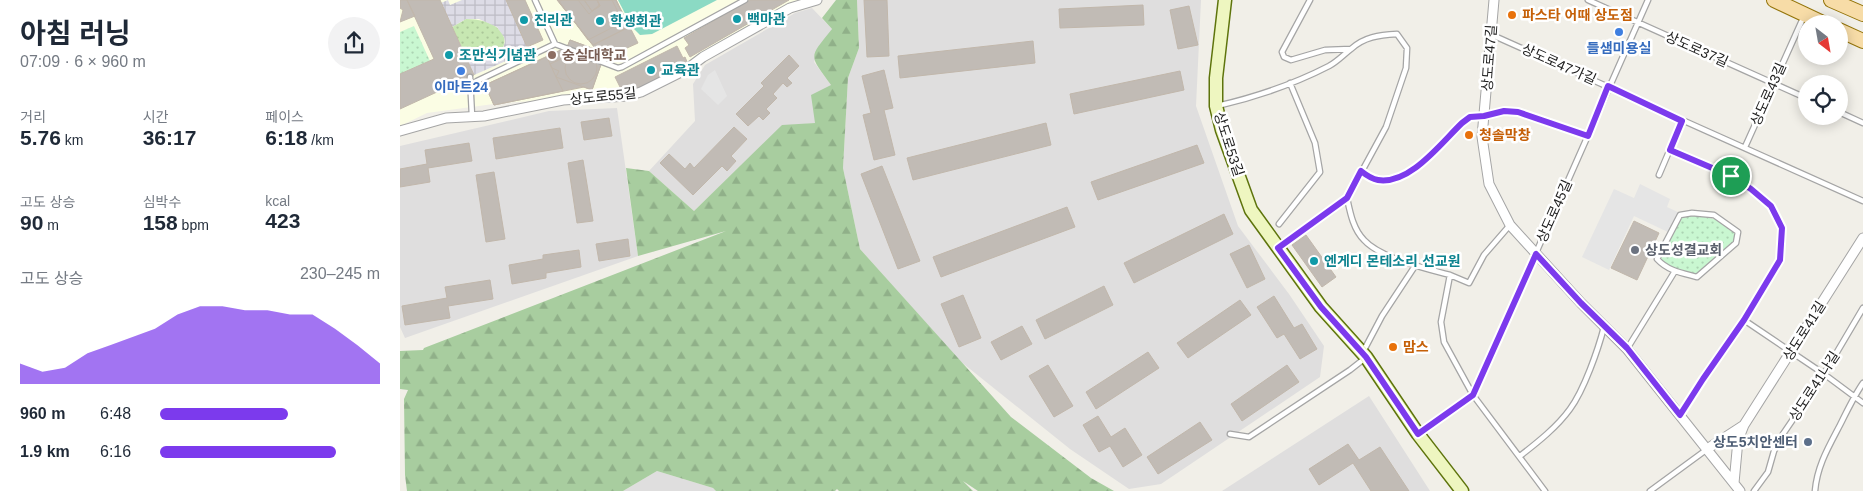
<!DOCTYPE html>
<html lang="ko">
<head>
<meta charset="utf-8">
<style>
	body { margin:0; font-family:Helvetica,"Noto Sans KR",sans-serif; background:#f2f2f3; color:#1f2937; height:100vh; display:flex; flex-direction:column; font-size:19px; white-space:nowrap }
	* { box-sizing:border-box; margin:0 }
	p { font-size:16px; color:#747a83 }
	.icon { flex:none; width:28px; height:28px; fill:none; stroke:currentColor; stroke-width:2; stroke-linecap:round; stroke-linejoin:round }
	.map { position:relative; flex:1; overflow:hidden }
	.panel { display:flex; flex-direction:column; background:#fff; width:400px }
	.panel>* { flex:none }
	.needle { width:32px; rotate:149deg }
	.tools { position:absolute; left:1398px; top:15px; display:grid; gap:10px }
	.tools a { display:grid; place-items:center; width:50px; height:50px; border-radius:50%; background:#fff; box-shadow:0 2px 12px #0003; font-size:25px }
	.pin { position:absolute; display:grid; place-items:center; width:42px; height:42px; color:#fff; margin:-21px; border:2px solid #fff; border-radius:50%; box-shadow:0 1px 5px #0007 }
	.round { display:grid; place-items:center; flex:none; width:52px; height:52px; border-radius:26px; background:#f2f2f3 }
	.head { display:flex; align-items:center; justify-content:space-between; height:85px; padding:0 20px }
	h1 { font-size:28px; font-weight:700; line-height:38px }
	.metrics { display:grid; grid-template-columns:repeat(3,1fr); gap:8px; height:85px; padding:5px 20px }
	.metrics div { display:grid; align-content:center }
	.metrics b { font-size:21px; font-weight:700 }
	.metrics small { font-size:14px; font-weight:400 }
	.metrics p { font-size:14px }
	.chart { height:140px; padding:10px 20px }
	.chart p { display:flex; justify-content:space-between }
	.chart svg { width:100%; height:90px; margin-top:5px; fill:#7c3aed; opacity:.7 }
	ul { padding:0 20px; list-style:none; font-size:16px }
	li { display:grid; grid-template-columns:80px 60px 1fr; align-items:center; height:38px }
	li i { height:12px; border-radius:6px; background:#7c3aed }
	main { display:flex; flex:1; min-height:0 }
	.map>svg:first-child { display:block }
	.residential { fill:#dfdede }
	.education { fill:#fbfde4 }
	.grass { fill:url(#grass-dots) }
	.forest { fill:url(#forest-firs) }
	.park { fill:url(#park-dots) }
	.pitch { fill:#8bdac4 }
	.parking { fill:#e5e5e5 }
	.plaza { fill:url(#plaza-grid) }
	.building { fill:#c1bbb5; stroke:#c1b7ab }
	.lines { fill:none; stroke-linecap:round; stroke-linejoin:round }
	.lane-casing { stroke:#a5a5a5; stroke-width:7 }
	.street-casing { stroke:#a5a5a5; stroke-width:11 }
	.secondary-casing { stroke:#5e740c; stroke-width:15 }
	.primary-casing { stroke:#947409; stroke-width:16 }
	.lane { stroke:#fff; stroke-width:4.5 }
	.street { stroke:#fff; stroke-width:9 }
	.secondary { stroke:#eef6c0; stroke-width:12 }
	.primary { stroke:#f7dca7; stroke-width:14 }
	.route-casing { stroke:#fff; stroke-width:10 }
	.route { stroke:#7c3aed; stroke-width:6 }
	.food-dot { fill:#e8710a; stroke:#fff; stroke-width:2 }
	.culture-dot { fill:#0f9aa8; stroke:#fff; stroke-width:2 }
	.shop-dot { fill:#3f7fe0; stroke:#fff; stroke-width:2 }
	.education-dot { fill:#8d6e63; stroke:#fff; stroke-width:2 }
	.worship-dot { fill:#6b7280; stroke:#fff; stroke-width:2 }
	.service-dot { fill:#5c6f8a; stroke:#fff; stroke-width:2 }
	.labels { text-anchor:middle; stroke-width:5; stroke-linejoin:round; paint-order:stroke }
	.food-label { font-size:14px; font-weight:bold; fill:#c56008; stroke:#fff; text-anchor:start }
	.culture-label { font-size:14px; font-weight:bold; fill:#0d838f; stroke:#fff; text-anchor:start }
	.shop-label { font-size:14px; font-weight:bold; fill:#366cbe; stroke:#fff }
	.street-label { font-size:14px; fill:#212121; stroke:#fff }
	.education-label { font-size:14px; font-weight:bold; fill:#785e54; stroke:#fff; text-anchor:start }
	.worship-label { font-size:14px; font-weight:bold; fill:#5b616d; stroke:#fff; text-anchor:start }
	.service-label { font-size:14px; font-weight:bold; fill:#4e5e75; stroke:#fff; text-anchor:end }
</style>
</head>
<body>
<main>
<section class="panel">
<div class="head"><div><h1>아침 러닝</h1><p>07:09 · 6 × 960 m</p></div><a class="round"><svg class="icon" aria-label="share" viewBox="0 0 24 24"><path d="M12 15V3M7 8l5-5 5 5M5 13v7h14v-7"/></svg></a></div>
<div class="metrics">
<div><p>거리</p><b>5.76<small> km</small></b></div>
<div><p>시간</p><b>36:17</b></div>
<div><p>페이스</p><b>6:18<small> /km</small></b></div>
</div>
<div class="metrics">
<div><p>고도 상승</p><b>90<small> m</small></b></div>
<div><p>심박수</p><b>158<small> bpm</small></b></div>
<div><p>kcal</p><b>423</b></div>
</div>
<div class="chart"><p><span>고도 상승</span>230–245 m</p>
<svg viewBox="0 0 160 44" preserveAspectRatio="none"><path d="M0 44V34L10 38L20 36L30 29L40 25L50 21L60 17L70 10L80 6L90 6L100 8L110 8L120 10L130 10L140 17L150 25L160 34V44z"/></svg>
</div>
<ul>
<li><b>960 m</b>6:48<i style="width:58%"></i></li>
<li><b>1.9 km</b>6:16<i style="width:80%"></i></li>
</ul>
</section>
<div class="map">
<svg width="1463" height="491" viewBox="0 0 1463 491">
	<defs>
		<pattern id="grass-dots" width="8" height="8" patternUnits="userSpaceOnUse" patternTransform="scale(1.25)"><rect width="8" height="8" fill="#c7e7b2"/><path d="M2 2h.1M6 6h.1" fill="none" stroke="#abc699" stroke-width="1.8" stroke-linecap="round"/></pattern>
		<pattern id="forest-firs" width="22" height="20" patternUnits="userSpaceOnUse" patternTransform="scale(1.25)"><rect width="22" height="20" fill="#a8cd9f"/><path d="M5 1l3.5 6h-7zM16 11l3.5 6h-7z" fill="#90b089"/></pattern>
		<pattern id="park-dots" width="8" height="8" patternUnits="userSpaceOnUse" patternTransform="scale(1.25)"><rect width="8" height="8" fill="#c9f7d1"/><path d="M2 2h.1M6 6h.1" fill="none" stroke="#acd3b3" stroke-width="1.8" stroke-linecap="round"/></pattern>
		<pattern id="plaza-grid" width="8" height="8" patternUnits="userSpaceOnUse" patternTransform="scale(1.25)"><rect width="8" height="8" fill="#dddce6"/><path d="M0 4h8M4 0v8" fill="none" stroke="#bdbcc5"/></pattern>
	</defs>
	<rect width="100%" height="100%" fill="#f1efe8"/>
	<path class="residential" d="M457 0H801L796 106 838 226 889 294 924 346 920 377 761 484 729 489 670 449 560 361 460 249 443 168 448 78 459 48Z
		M412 8 432 29 414 62 431 85 416 123 382 126 294 211 249 171 295 121 293 84 305 65 395 13Z
		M217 108 238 256 5 338 0 327V146L149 111Z
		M969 396 1030 491H822Z
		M257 471 313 488 316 491H223Z"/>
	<path class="education" d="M0 0H399L392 2 318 45 289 65 224 96 101 103 27 113 0 126Z"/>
	<path class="grass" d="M66 19C121 19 114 71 64 52L52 27Z"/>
	<path class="forest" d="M436 0H457L459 48 448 78 443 168 460 249 611 417 691 478 714 491H578L563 481 573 491H439L437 489 435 491H316L313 488 257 471 223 491H7L5 475 4 399 8 390 0 389V351L23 350 24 348 326 231 238 256 226 168 249 171 294 211 382 125 415 123 411 95 431 85C409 54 408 59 432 29L422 18Z"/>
	<path class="park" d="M14 26 30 61 0 74V32Z
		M1289 215C1308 216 1321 220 1337 231L1333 245 1296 275 1275 270 1257 259 1279 217Z"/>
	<path class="pitch" d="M218 0H317L252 34 240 35 232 27Z"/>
	<path class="parking" d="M315 70 327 96 318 105 301 89 308 75Z
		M1240 184 1270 199 1267 207 1280 213 1270 233 1234 216 1209 270 1182 257 1214 189 1234 198Z"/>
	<path class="plaza" d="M48 0 50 5 62 0H106L127 47 124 53 74 75 64 52 75 56H93L103 48 105 42 104 37 97 27 79 19H66L52 27 41 3Z"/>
	<path class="building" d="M0 0H7L15 16 0 22 3 10 0 8Z
		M7 0H40L74 75 0 109V74L34 59Z
		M106 0H125L143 40 127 47Z
		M157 0H184L192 11 200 6 197 0H216L229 27 193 45Z
		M158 0H216L238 43 216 53 194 47Z
		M158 0H212L223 22 188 40Z
		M162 0H178L189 14 199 5 200 6 197 0H216L229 27 193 45 159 2Z
		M184 0H197L200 6 192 11Z
		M350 0H389L290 57 285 48 289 45 284 38Z
		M464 0H487L489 56 467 57Z
		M743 5 744 25 660 28 659 9Z
		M789 6 798 45 778 49 770 10Z
		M170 40 205 53 192 90 184 87 94 105 85 85 167 47Z
		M170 40 205 53 192 90 156 77 150 64 163 58Z
		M633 41 635 63 500 78 498 56Z
		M277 46 283 58 285 57 288 64 224 95 215 77Z
		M165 68a16 16 0 1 1 32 0a16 16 0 1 1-32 0Z
		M389 55 399 66 387 78 392 83 387 87 383 83 373 94 377 98 366 109 370 113 363 120 359 116 348 126 336 114 364 86 361 83Z
		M147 57 152 68 159 71 156 77 163 91 94 105 85 85Z
		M484 70 493 108 484 110 495 155 474 160 463 115 471 113 462 76Z
		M780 71 784 90 674 114 670 94Z
		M209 118 212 136 184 140 181 122Z
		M646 123 651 145 513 180 507 158Z
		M334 127 347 139 331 156 336 161 327 171 322 166 293 195 260 163 269 154 285 169 290 163 294 168Z
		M160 128 163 148 96 159 93 138Z
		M69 143 72 161 28 168 30 182 0 187V169L27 164 25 150Z
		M797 145 804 163 698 200 691 182Z
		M183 160 193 221 177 223 168 163Z
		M482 166 520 261 498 269 461 174Z
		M94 172 105 239 86 242 76 175Z
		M667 207 675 227 541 277 533 257Z
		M824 214 833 234 734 283 724 263Z
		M1234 221 1259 233 1237 280 1211 268Z
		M906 235 936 277 922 287 892 245Z
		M228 239 230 256 199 261 196 244Z
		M849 245 865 279 847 288 830 254Z
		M179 250 181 267 146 273V278L112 284 109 265 143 259V255Z
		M90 280 93 299 48 306 50 318 5 325 2 306 47 298 45 287Z
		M704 286 713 305 645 339 636 320Z
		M563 295 581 338 559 347 541 304Z
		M874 296 894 328 902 324 917 349 900 359 884 334 877 338 857 307Z
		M840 300 851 315 788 358 777 343Z
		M622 326 632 344 601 360 591 342Z
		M748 352 759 368 696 409 686 392Z
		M648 365 673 406 654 417 629 376Z
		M887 365 899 382 842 421 831 404Z
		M698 416 711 437 725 428 742 455 723 467 710 446 699 452 683 425Z
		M800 422 812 440 758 474 747 457Z
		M948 444 959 460 980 447 1009 491H971L953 463 919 485 909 469Z"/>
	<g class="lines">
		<g class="lane-casing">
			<path id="lane" d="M135 0 155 44 218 68 222 67 345 0
				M910 0 882 52 884 57 891 60 925 50 951 49
				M1188 0 1406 98
				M1090 34 1463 201
				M70 77 72 116
				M77 81 155 44
				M817 106C856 97 894 84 929 66 938 61 943 55 951 49 964 37 979 35 997 34L1007 48 1006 68 986 127 955 184 947 198 879 247
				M1439 112 1463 123
				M1345 147 1404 16
				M1270 150 1331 176 1351 189 1371 206 1382 228 1380 259 1344 320 1303 379 1280 415
				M961 171C966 175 972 180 978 180 1010 185 1041 143 1062 123L1070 117 1084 116 1104 111 1118 112 1188 136
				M1259 175 1282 121
				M947 198C950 212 953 229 964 240 980 258 1027 269 1050 275L1041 322 1044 342 1073 395 1020 433
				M1292 213 1314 215 1338 232 1336 243 1297 277C1282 273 1268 271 1257 259L1280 215Z
				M879 224 920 172 915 143 890 83
				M1050 275 1069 283 1084 255 1110 225
				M1344 320 1424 374 1463 403
				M1227 349 1275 271
				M963 352 982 316 1015 266
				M830 434 849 437 950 370 964 359
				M1120 456C1138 442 1157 427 1170 409 1184 390 1198 350 1204 327
				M1145 491 1073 395 1248 0
				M1250 491 1306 450
				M1354 491 1368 472 1374 451 1383 434 1424 374 1463 308
				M1415 491C1417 466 1429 446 1440 425 1447 411 1454 396 1463 383"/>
		</g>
		<g class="street-casing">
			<path id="street" d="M1094 0 1082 137 1089 184 1110 225 1181 303 1227 349 1340 491
				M0 131 46 118 84 116 163 100 227 96 241 92 287 69 303 57 390 8 417 0
				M1307 449 1344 425
				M1334 483 1338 440 1344 425 1463 238"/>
		</g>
		<g class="secondary-casing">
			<path id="secondary" d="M825 0 816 78V106L822 130 851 210 921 307 966 357 1018 434 1062 491"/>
		</g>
		<g class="primary-casing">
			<path id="primary" d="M1374 0 1425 24
				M1431 0 1463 14
				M1439 30 1463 41"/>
		</g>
		<use href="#lane" class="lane"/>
		<use href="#street" class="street"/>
		<use href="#secondary" class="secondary"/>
		<use href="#primary" class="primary"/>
	</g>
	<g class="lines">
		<g class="route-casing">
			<path id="route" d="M1208 86 1282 121 1270 150 1331 176 1351 189 1371 206 1382 228 1380 260 1344 320 1303 379 1280 415 1227 348 1181 303 1136 254 1073 395 1018 434 966 357 921 307 878 248 947 198 961 171C966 175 972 179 978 180 1010 185 1041 143 1062 123L1070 117 1084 116 1104 111 1118 112 1188 136Z"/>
		</g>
		<use href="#route" class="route"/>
	</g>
	<g class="food-dot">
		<circle cx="1112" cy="15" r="5"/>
		<circle cx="1069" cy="135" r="5"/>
		<circle cx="993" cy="347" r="5"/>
	</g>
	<g class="culture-dot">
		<circle cx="337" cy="19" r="5"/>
		<circle cx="124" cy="20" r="5"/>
		<circle cx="200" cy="21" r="5"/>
		<circle cx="49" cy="55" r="5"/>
		<circle cx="251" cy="70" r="5"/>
		<circle cx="914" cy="261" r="5"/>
	</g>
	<g class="shop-dot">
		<circle cx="1219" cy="32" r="5"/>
		<circle cx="61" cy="71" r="5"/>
	</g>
	<circle class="education-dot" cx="152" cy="55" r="5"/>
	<circle class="worship-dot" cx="1235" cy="250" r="5"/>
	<circle class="service-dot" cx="1408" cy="442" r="5"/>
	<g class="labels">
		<g class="food-label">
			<text x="1122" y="20">파스타 어때 상도점</text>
			<text x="1079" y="140">청솔막창</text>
			<text x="1003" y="352">맘스</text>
		</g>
		<g class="culture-label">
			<text x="347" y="24">백마관</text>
			<text x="134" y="25">진리관</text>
			<text x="210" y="26">학생회관</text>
			<text x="59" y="60">조만식기념관</text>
			<text x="261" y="75">교육관</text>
			<text x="924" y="266">엔게디 몬테소리 선교원</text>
		</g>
		<g class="shop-label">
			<text x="1219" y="53">들샘미용실</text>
			<text x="61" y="92">이마트24</text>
		</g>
		<g class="street-label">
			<text transform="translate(1297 49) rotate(24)" y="5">상도로37길</text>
			<text transform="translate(1089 58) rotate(-86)" y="5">상도로47길</text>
			<text transform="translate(1159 64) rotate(24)" y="5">상도로47가길</text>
			<text transform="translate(1368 94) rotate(-66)" y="5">상도로43길</text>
			<text transform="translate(203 96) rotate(-6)" y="5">상도로55길</text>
			<text transform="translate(829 144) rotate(72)" y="5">상도로53길</text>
			<text transform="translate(1154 211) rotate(-66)" y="5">상도로45길</text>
			<text transform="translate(1404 331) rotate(-58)" y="5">상도로41길</text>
			<text transform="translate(1414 386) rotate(-57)" y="5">상도로41나길</text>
		</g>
		<g class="education-label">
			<text x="162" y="60">숭실대학교</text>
		</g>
		<g class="worship-label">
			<text x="1245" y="255">상도성결교회</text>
		</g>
		<g class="service-label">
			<text x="1398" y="447">상도5치안센터</text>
		</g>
	</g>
</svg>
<div class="tools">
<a><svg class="needle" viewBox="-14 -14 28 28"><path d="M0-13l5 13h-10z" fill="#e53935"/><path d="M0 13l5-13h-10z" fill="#747a83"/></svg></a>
<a><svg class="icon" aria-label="locate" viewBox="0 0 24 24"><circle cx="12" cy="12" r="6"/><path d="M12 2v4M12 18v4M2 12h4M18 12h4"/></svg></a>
</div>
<div class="pin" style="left:1331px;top:176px;background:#1e9e55"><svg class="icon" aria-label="arrive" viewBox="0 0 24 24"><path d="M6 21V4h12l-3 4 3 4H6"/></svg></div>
</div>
</main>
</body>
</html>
